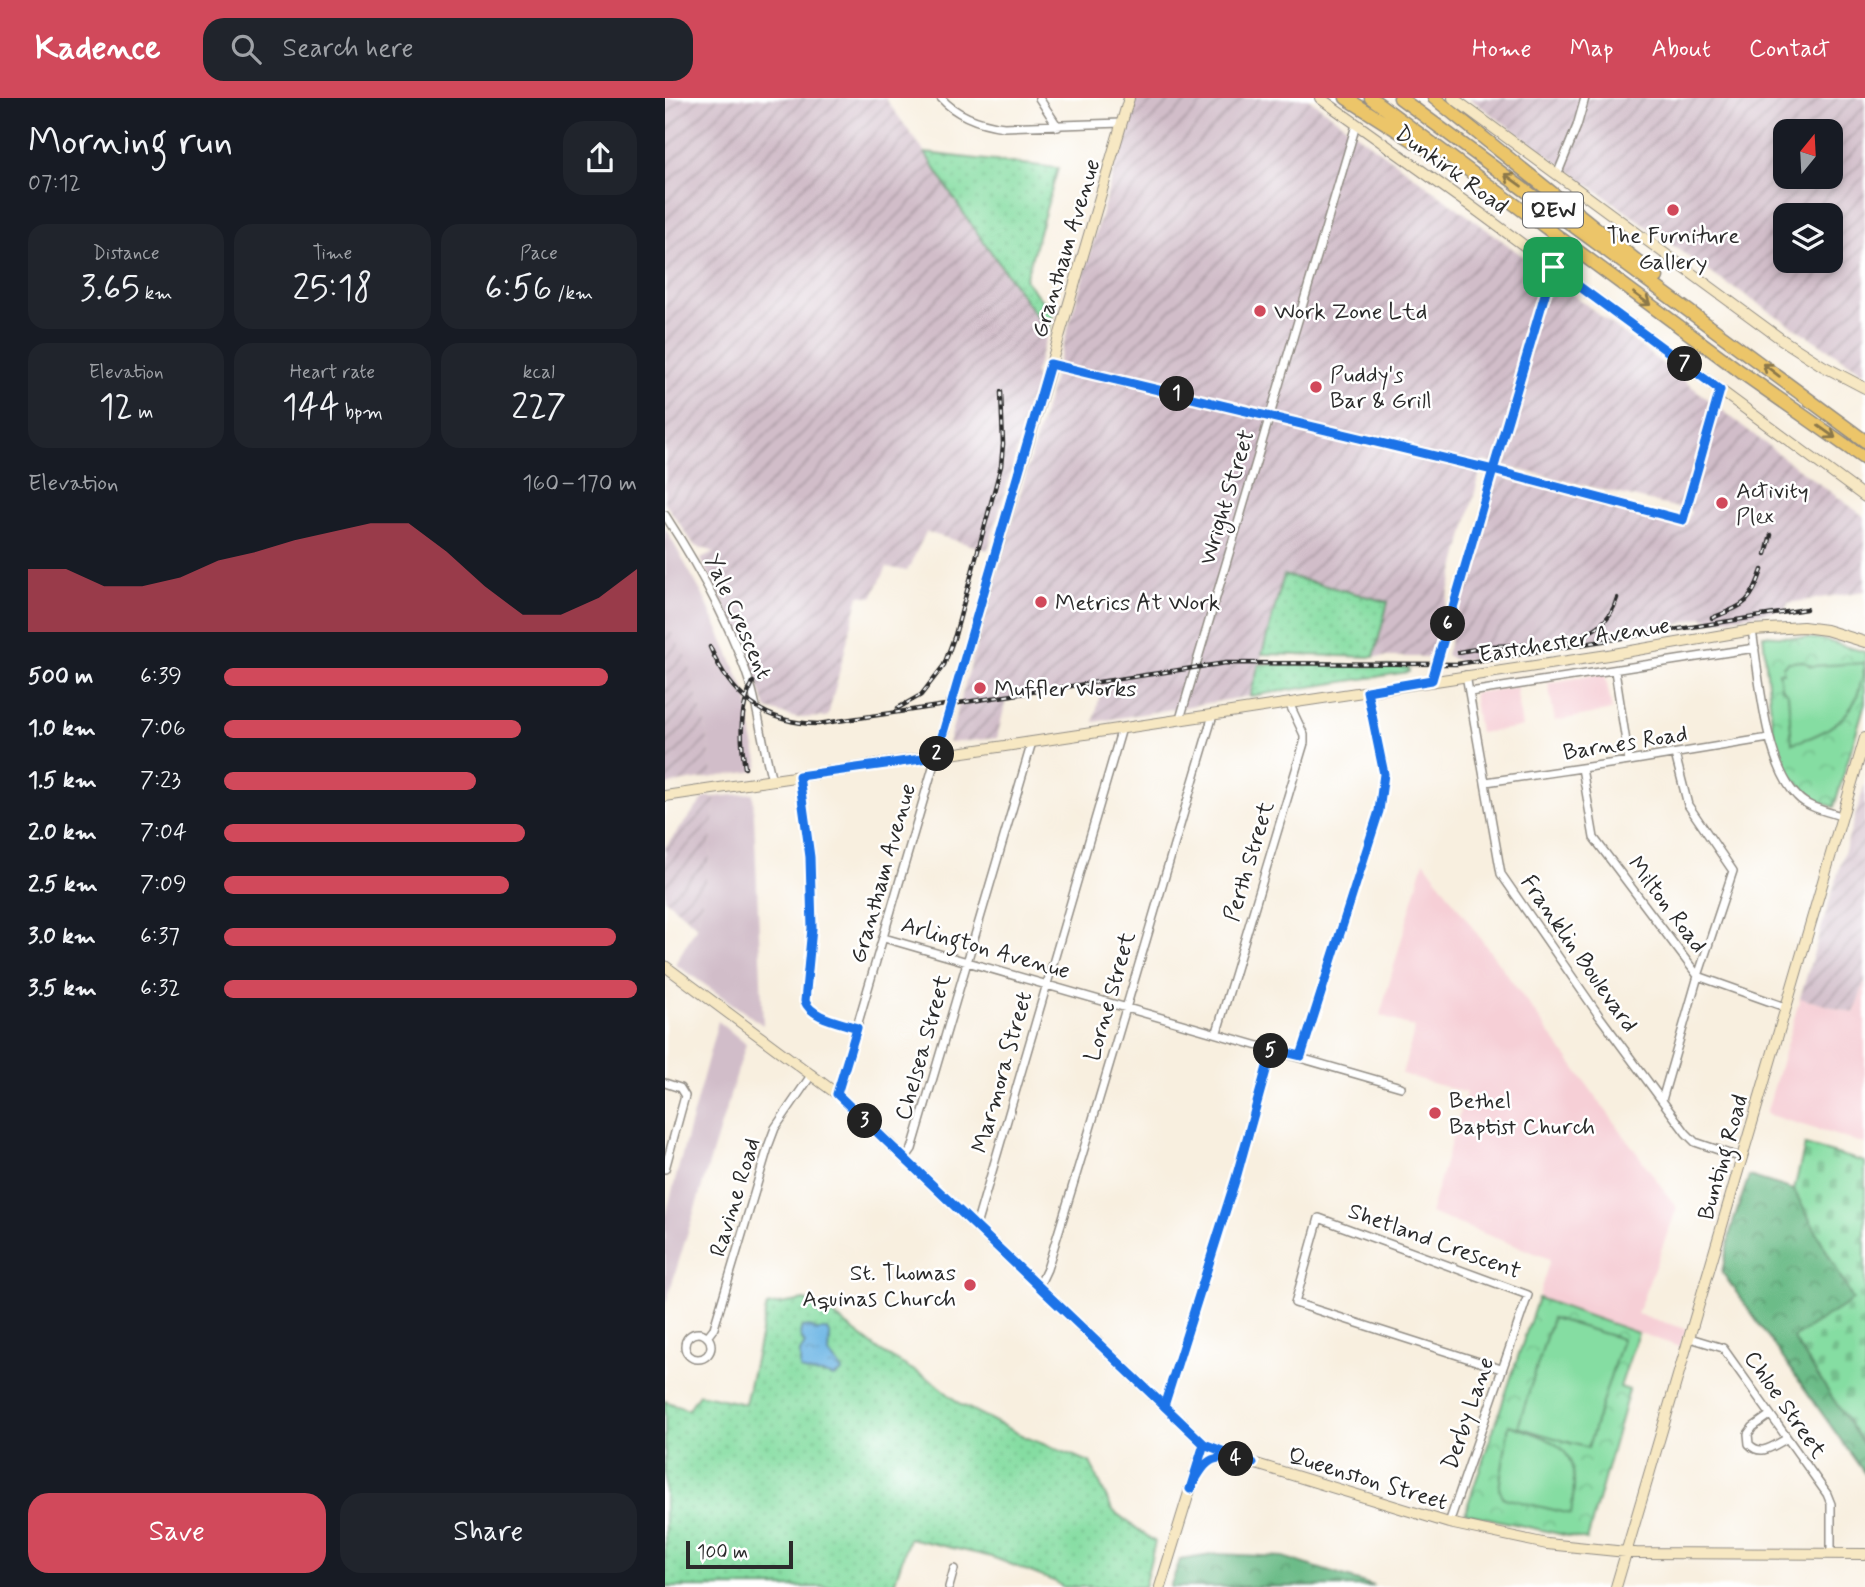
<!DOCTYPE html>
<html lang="en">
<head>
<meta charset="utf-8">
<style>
	body { margin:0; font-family:Mynerve,sans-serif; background:#20242c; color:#f1f3f6; height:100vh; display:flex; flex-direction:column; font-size:26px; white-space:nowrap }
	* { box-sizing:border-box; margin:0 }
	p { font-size:23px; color:#9ea1a6 }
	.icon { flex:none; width:38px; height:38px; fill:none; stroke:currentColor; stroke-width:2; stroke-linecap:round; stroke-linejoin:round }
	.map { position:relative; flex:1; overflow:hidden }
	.panel { display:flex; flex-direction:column; background:#171b24; width:665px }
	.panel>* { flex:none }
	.needle { width:46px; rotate:18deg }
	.controls { position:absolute; left:1108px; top:21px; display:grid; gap:14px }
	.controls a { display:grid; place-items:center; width:70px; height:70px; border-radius:14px; background:#171b24; box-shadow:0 4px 10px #0003; font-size:35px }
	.scale { position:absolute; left:21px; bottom:18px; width:107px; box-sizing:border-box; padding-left:7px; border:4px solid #2b2b2b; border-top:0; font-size:19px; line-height:24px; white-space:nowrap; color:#2b2b2b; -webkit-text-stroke:5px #fff; paint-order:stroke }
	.pin { position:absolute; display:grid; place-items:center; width:60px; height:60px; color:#fff; margin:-30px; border-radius:14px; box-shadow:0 4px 10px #0006 }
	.km { position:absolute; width:35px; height:35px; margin:-18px; border-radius:50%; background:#222; color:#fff; font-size:19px; line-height:35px; text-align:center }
	.round { display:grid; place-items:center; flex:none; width:74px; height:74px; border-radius:21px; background:#20242c }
	.headline { display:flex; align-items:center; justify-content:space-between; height:119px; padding:0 28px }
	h1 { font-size:38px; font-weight:600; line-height:52px }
	.figures { display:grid; grid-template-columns:repeat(3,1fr); gap:10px; height:119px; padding:7px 28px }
	.figures div { display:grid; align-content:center; border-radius:18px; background:#20242c; text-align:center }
	.figures b { font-size:35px; font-weight:600 }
	.figures small { font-size:19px; font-weight:400 }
	.figures p { font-size:19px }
	.chart { height:196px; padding:14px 28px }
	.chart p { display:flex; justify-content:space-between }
	.chart svg { width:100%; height:126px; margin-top:7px; fill:#d1495b; opacity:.7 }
	.cta { display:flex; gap:14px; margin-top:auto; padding:14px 28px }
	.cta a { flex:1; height:80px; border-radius:21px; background:#d1495b; color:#fff; font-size:28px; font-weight:600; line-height:80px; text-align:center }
	.cta a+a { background:#20242c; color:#f1f3f6 }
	ul { padding:0 28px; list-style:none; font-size:23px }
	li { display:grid; grid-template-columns:112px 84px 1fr; align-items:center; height:52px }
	li i { height:18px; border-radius:9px; background:#d1495b }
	header { display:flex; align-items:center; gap:42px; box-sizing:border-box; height:98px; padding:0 35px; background:#d1495b; color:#fff }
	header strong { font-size:33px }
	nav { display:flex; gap:38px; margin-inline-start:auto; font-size:24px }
	.search { width:490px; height:63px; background:#20242c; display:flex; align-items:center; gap:18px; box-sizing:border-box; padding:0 24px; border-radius:21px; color:#9ea1a6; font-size:26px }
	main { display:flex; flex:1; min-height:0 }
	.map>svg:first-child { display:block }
	.built { fill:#f6cfd6 }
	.industrial { fill:url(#industrial-furrows); fill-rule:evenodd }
	.railway { fill:#d1bdc9 }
	.grass { fill:url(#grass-dots); stroke:#588466; stroke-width:2 }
	.forest { fill:url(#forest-crowns); stroke:#4c745a; stroke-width:2 }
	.cemetery { fill:url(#cemetery-stones); stroke:#588466; stroke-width:2 }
	.park { fill:url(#park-crowns); stroke:#588466; stroke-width:2 }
	.pitch { fill:#85dda2; stroke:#588466; stroke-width:2 }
	.water { fill:url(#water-ripples); stroke:#4c7088; stroke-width:2 }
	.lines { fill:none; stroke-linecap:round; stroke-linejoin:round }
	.street-casing { stroke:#928d85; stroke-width:10 }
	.secondary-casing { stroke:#928d85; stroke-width:12 }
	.highway-casing { stroke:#928d85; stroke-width:15 }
	.street { stroke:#fff; stroke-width:7 }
	.secondary { stroke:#f7e8c3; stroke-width:10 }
	.highway { stroke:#ecc569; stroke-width:12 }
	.rail-casing { stroke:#2b2b2b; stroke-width:4.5 }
	.rail { stroke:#fff; stroke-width:2; stroke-dasharray:5; stroke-linecap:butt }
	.oneway { stroke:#8c784a }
	.route-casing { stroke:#fff; stroke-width:14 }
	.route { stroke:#1a73e8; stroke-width:9 }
	.poi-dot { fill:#d1495b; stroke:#fff; stroke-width:2.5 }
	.labels { text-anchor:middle; stroke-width:5; stroke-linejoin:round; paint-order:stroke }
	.shield { fill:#fff; stroke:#6b6b6b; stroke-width:2 }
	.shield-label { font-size:21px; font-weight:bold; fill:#2b2b2b }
	.street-label { font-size:23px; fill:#2b2b2b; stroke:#fff }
	.poi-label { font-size:23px; fill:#2b2b2b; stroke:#fff; text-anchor:start }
</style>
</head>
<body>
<header>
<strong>Kadence</strong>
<div class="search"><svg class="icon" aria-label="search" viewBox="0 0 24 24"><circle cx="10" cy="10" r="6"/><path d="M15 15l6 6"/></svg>Search here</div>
<nav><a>Home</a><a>Map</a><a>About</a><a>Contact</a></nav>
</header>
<main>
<section class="panel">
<div class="headline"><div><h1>Morning run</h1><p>07:12</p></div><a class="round"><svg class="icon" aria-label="share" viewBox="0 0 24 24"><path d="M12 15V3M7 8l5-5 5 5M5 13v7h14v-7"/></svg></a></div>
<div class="figures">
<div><p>Distance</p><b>3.65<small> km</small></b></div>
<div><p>Time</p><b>25:18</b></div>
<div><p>Pace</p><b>6:56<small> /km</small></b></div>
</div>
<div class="figures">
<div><p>Elevation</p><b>12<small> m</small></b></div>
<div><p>Heart rate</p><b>144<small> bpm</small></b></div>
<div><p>kcal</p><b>227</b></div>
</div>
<div class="chart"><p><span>Elevation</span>160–170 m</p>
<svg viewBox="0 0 160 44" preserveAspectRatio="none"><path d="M0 44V22L10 22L20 28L30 28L40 25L50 19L60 16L70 12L80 9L90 6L100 6L110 16L120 28L130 38L140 38L150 32L160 22V44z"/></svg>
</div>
<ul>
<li><b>500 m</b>6:39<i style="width:93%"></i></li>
<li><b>1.0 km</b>7:06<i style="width:72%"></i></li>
<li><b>1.5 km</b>7:23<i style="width:61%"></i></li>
<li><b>2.0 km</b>7:04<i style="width:73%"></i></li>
<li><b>2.5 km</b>7:09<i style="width:69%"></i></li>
<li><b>3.0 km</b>6:37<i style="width:95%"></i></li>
<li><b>3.5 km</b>6:32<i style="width:100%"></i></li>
</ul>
<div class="cta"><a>Save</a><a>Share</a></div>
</section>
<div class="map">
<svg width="1200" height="1489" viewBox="0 0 1200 1489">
	<defs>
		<pattern id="industrial-furrows" width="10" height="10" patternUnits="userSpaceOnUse" patternTransform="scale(1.75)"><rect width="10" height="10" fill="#d1bdc9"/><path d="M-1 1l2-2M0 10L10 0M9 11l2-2" fill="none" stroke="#aa9aa3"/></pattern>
		<pattern id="grass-dots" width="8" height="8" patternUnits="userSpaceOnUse" patternTransform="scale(1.75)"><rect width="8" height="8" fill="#85dda2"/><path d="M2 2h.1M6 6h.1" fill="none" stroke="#73be8c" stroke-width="1.8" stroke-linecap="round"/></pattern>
		<pattern id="forest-crowns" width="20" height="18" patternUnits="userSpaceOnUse" patternTransform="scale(1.75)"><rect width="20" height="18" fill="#6cbc88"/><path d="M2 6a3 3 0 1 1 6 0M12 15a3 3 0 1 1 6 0" fill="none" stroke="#59996f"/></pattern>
		<pattern id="cemetery-stones" width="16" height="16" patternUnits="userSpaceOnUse" patternTransform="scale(1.75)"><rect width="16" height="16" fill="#85dda2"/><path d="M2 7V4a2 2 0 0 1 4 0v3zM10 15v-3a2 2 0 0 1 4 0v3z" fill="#73be8c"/></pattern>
		<pattern id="park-crowns" width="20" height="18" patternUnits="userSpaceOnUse" patternTransform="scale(1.75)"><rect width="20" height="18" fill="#85dda2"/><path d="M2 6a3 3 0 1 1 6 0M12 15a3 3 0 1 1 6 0" fill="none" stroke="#73be8c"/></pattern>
		<pattern id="water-ripples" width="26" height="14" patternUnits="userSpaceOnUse" patternTransform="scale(1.75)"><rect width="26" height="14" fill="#6db6e5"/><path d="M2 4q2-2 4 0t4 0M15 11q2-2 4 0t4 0" fill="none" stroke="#5a94ba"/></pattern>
	</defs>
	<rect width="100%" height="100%" fill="#fff"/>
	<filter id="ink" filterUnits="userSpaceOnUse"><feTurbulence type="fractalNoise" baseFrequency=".0143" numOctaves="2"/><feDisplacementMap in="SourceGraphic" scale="14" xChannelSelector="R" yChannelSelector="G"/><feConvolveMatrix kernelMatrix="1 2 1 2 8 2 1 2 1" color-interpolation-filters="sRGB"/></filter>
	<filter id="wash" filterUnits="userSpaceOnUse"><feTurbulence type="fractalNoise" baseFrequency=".00686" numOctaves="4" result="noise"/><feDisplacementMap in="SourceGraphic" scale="28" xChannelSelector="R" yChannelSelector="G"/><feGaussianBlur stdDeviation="1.57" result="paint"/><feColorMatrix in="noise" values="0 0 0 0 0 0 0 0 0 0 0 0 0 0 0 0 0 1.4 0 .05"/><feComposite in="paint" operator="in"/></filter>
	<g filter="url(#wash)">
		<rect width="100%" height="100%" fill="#f8efdf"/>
		<path class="built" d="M940 575 947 612 890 623 883 585Z
			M851 589 857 629 814 635 808 595Z
			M759 763 1012 1110 972 1216 1021 1231 1015 1249 873 1200 885 1161 765 1115 801 995 737 976 750 930 715 917Z
			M1200 883V1046L1101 1016 1135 900 1189 915Z"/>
		<path class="industrial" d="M0 0H220L260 55 301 119 383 234 370 275 372 284 323 452 261 434 242 473 222 469 207 499 194 497 163 618 159 619 131 620 102 611 70 529 36 461 50 454 30 448 0 405Z
			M470 0H643L874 170 1124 364 1200 419V493L1123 505 1120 511 1048 523 1037 519 1004 529 902 546 901 539 868 544 867 551 793 563 781 557 831 378 1022 424 1026 413 818 363 767 559H709L722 504 620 477 585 598 429 624 437 586 341 602 332 640 283 645Z
			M804 0H1200V275L1050 178ZM1120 33H1166V79H1120ZM1120 117H1166V163H1120Z
			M0 523 22 560 41 629 49 679 0 687Z
			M1200 686V883L1189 915 1135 900Z
			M40 699H51L44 769 32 828 0 801V749Z"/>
		<path class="railway" d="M0 430 40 501 83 600 87 638 94 666 91 673 49 679 41 629 22 560 0 523Z
			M88 695 98 927 10 866 32 828 44 769 51 699Z
			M53 923 81 946 0 1208V1120Z"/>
		<path class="grass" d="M260 55 393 70 360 182 388 216 383 234 301 119Z
			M619 477 723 504 709 559 597 556Z
			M594 566 743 569 744 574 585 598Z
			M140 1202 162 1212 215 1253 267 1283 295 1306 360 1339 425 1364 447 1412 490 1444 479 1489H397L391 1484 327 1459 244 1440 228 1489H0V1303L23 1312 34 1296 80 1306 102 1208Z"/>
		<path class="forest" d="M1084 1078 1129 1092 1188 1202 1128 1240 1200 1349V1376L1057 1174 1066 1131Z
			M553 1456 618 1459 709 1488 505 1489 515 1462Z"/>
		<path class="cemetery" d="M1140 1047 1200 1064V1349L1128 1240 1188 1202 1129 1092Z"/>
		<path class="park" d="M1098 537 1155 541 1200 554V605L1169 709 1151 702 1125 677 1110 653Z
			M873 1200 973 1235 955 1289 964 1292 922 1442 800 1415Z"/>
		<path class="pitch" d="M1138 563 1146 568 1200 565V568C1197 579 1195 591 1191 601 1180 625 1151 640 1127 645L1123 596 1116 589 1114 574H1118V568L1124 564Z
			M887 1220 957 1241 923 1350 853 1329Z
			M844 1327C901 1345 916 1353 906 1416L839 1400 834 1391Z"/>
		<path class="water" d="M143 1228 151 1232H162L165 1238 164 1256 175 1269 177 1274 168 1279C156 1273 146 1278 135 1271V1254L140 1246C136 1239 133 1237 137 1229Z"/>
	</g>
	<g filter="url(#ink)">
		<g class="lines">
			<g class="street-casing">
				<path id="street" d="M276 0C292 18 316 26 339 29L457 25
					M374 0 393 29
					M892 77 912 28 920 0
					M385 266 828 372 1018 422 1055 292
					M0 417C35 471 68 530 87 592 95 622 99 653 107 682
					M1087 532C1094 577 1100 666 1132 698 1143 710 1161 713 1176 718
					M950 573 964 663
					M801 577 836 776 935 919 1021 1035 1030 1044 1077 1060
					M767 582 888 169
					M805 594 1090 550
					M515 621 691 27
					M917 670 929 740 1033 878 1120 909
					M134 678 146 759 147 830 140 903C146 920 176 924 192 930
					M821 684 964 663 1104 640
					M219 840 736 989
					M552 934 639 645V637L624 605
					M636 958 714 713 719 676 702 593
					M0 985 15 990 20 998 0 1071
					M172 996 271 659
					M997 1002 1033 878 1068 773 1023 707 1010 656
					M240 1061 247 1051 367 644
					M311 1128 457 630
					M374 1188 382 1171C440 987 492 802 548 617
					M20 1248a13 13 0 1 1 26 0a13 13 0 1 1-26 0Z
					M42 1239 49 1230 104 1046 110 1030 147 976
					M1025 1240 1058 1250 1162 1396 1166 1406V1456
					M499 1308 571 1080 607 951
					M1105 1317 1088 1329 1083 1336 1084 1346C1096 1359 1108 1348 1121 1341
					M784 1425 863 1197 654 1120 630 1205 836 1271
					M284 1489 289 1471"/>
			</g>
			<g class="secondary-casing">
				<path id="secondary" d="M655 0 803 106 1200 399
					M788 0 1116 241 1158 268 1200 290
					M271 659 464 0
					M0 698 367 644 943 557 1087 532 1138 529 1161 532 1200 544
					M0 868 172 996 539 1346 588 1365 784 1425 882 1446 971 1455 1200 1456
					M533 1376 542 1363 560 1359 567 1360
					M495 1489 539 1346
					M951 1489 1200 640"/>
			</g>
			<g class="highway-casing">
				<path id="highway" d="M681 0 769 56
					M706 0 1076 274 1200 361
					M735 0 1200 343
					M769 0 992 179"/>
			</g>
			<use href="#street" class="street"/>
			<use href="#secondary" class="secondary"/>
			<use href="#highway" class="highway"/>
			<g class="rail-casing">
				<path id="rail" d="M1101 456 1106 437
					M1047 520C1079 507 1086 506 1097 472
					M902 541C926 536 945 526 952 500
					M45 549C66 598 98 625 153 626L561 565 792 566 1141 511
					M794 554 827 548 864 547
					M233 610 256 597 279 567 290 537 336 368 338 346 336 294
					M80 670C75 640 74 612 88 584"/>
			</g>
			<use href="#rail" class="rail"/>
		</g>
		<defs><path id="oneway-shaft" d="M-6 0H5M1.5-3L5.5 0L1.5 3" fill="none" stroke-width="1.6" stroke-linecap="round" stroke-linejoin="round" transform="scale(1.75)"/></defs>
		<g class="oneway">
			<use href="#oneway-shaft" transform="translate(848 82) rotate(-144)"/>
			<use href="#oneway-shaft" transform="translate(977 201) rotate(36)"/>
			<use href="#oneway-shaft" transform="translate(1106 272) rotate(-143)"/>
			<use href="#oneway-shaft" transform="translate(1162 334) rotate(35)"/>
		</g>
	</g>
	<g class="lines" filter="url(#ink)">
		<g class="route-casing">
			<path id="route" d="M888 169 828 372 385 266 271 659 134 678 145 759 147 830 140 903C146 920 176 924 192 930L172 996 516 1324 539 1346 588 1365C548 1357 545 1354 525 1391L539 1346 499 1308 571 1080 607 951 636 958 714 713 719 676 702 593 767 582 828 372 1018 422 1055 292 888 169"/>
		</g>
		<use href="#route" class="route"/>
	</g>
	<g class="poi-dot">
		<circle cx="1008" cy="112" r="7"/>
		<circle cx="595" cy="213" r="7"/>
		<circle cx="651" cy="289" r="7"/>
		<circle cx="1057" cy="405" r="7"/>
		<circle cx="376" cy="504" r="7"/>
		<circle cx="315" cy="590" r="7"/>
		<circle cx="770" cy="1015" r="7"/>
		<circle cx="305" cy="1187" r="7"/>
	</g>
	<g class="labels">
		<rect class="shield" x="858" y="94.5" width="60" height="35" rx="5"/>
		<g class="shield-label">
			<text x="888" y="119">QEW</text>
		</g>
		<g class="street-label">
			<text transform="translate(787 71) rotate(36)" y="8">Dunkirk Road</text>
			<text transform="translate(400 150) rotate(-73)" y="8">Grantham Avenue</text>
			<text transform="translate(561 399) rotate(-73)" y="8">Wright Street</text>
			<text transform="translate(74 518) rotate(66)" y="8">Yale Crescent</text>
			<text transform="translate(909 541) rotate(-9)" y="8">Eastchester Avenue</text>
			<text transform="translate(960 644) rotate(-9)" y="8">Barnes Road</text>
			<text transform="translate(583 763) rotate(-73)" y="8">Perth Street</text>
			<text transform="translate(217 775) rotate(-74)" y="8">Grantham Avenue</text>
			<text transform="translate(1003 806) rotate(53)" y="8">Milton Road</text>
			<text transform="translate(321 849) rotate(16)" y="8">Arlington Avenue</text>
			<text transform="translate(915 855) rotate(55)" y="8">Franklin Boulevard</text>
			<text transform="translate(444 898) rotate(-74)" y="8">Lorne Street</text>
			<text transform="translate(257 949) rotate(-74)" y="8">Chelsea Street</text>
			<text transform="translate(336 974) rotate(-74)" y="8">Marmora Street</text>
			<text transform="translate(1057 1059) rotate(-74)" y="8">Bunting Road</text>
			<text transform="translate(69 1099) rotate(-73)" y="8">Ravine Road</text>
			<text transform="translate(770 1142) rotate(20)" y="8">Shetland Crescent</text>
			<text transform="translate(1121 1306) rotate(55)" y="8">Chloe Street</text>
			<text transform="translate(802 1315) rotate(-71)" y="8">Derby Lane</text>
			<text transform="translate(703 1380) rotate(17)" y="8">Queenston Street</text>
		</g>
		<g class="poi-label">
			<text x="1008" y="145" text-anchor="middle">The Furniture<tspan x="1008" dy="26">Gallery</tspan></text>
			<text x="609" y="221">Work Zone Ltd</text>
			<text x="665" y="284">Puddy's<tspan x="665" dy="26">Bar &amp; Grill</tspan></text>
			<text x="1071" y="400">Activity<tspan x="1071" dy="26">Plex</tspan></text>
			<text x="390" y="512">Metrics At Work</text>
			<text x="329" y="598">Muffler Works</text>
			<text x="784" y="1010">Bethel<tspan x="784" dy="26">Baptist Church</tspan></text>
			<text x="291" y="1182" text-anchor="end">St. Thomas<tspan x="291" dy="26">Aquinas Church</tspan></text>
		</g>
	</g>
</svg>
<div class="controls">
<a><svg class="needle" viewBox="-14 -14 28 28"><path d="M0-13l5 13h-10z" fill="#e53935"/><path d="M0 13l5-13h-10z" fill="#9ea1a6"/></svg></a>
<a><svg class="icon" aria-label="layers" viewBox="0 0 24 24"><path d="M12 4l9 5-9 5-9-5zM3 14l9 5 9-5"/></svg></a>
</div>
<div class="scale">100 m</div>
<div class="pin" style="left:888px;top:169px;background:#1e9e55"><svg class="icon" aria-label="arrive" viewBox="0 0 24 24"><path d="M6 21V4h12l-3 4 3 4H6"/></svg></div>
<b class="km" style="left:512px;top:296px">1</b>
<b class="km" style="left:272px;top:656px">2</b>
<b class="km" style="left:200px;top:1023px">3</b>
<b class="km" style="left:571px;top:1361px">4</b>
<b class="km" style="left:606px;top:953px">5</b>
<b class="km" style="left:783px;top:526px">6</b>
<b class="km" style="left:1020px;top:266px">7</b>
</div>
</main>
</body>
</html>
